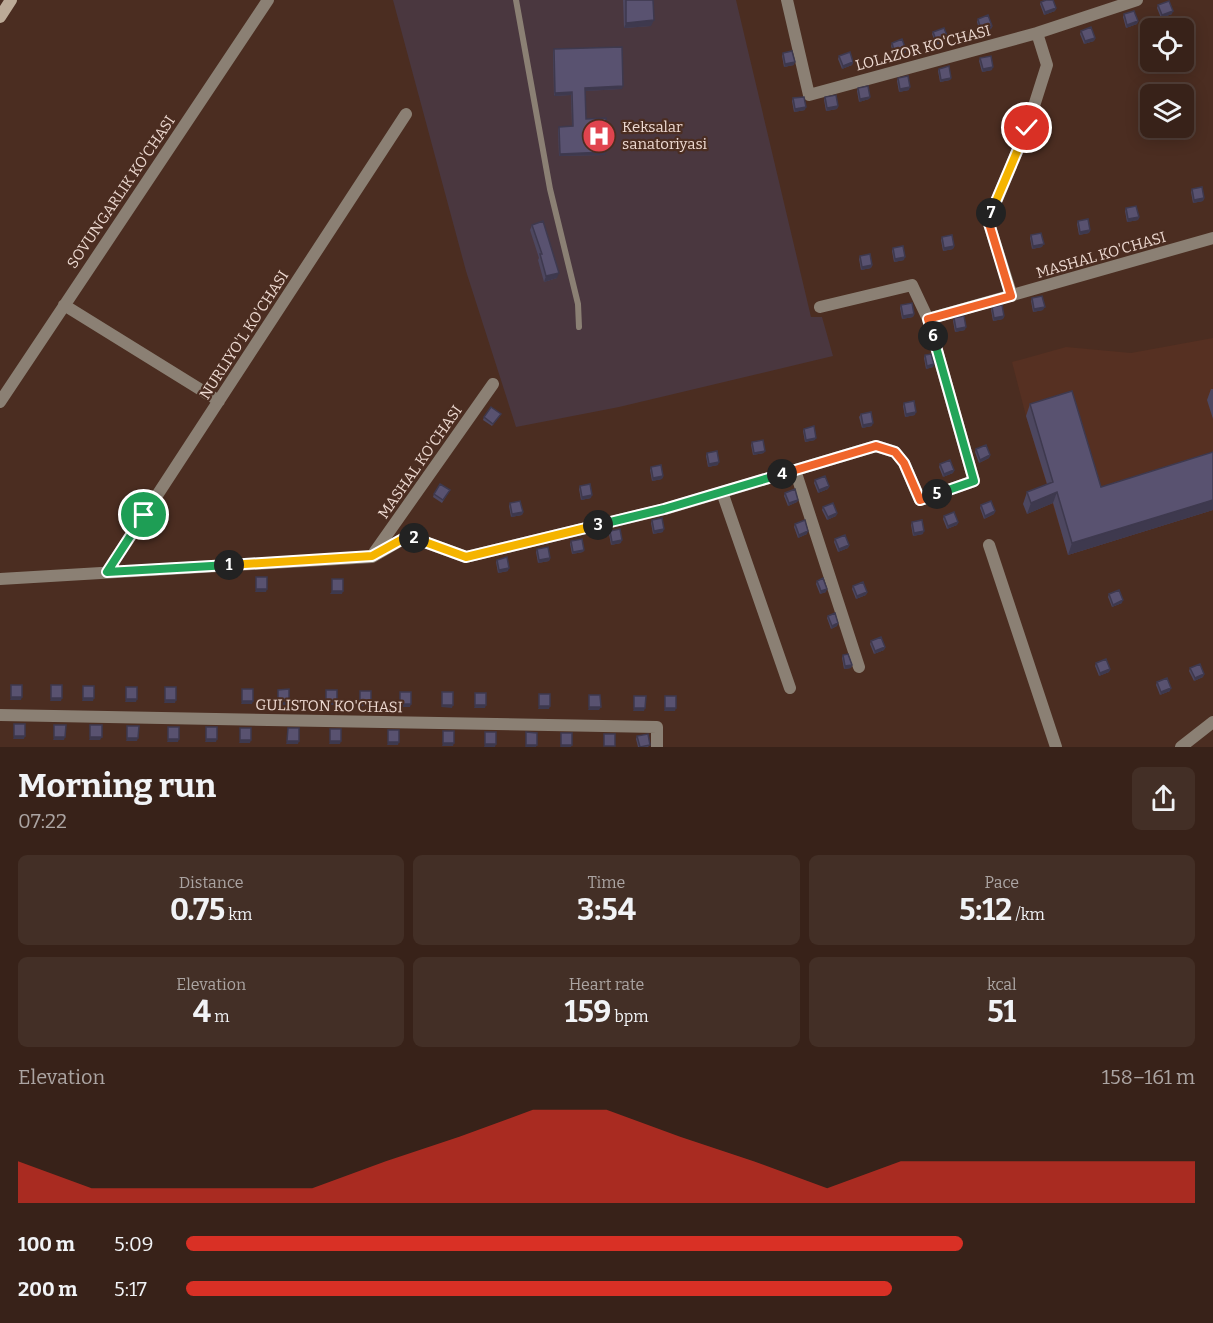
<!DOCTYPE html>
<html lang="en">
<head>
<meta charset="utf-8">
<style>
	body { margin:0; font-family:Bitter,serif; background:#432f26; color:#f1f3f6; height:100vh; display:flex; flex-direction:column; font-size:22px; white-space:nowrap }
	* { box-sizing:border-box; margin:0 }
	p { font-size:20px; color:#aba4a2 }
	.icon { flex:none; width:33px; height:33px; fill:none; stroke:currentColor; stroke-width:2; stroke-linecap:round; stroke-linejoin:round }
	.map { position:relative; height:747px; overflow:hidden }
	.sheet { display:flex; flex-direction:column; background:#382219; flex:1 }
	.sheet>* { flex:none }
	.controls { position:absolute; left:1140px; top:18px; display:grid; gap:12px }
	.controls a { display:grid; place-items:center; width:54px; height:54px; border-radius:9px; background:#382219; box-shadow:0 3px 15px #0003,0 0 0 2px #523f38; font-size:30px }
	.pin { position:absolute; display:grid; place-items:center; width:51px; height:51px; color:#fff; margin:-26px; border:3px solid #fff; border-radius:50%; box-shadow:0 2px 6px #0007 }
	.km { position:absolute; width:30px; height:30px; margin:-15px; border-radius:50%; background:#222; color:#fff; font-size:16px; line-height:30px; text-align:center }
	.round { display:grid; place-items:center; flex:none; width:63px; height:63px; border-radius:9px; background:#432f26 }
	.head { display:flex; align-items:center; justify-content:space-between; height:102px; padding:0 18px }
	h1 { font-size:33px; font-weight:700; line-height:45px }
	.stats { display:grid; grid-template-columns:repeat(3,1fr); gap:9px; height:102px; padding:6px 18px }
	.stats div { display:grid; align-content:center; border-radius:9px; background:#432f26; text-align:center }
	.stats b { font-size:30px; font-weight:700 }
	.stats small { font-size:16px; font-weight:400 }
	.stats p { font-size:16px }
	.chart { height:168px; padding:12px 18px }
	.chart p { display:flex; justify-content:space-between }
	.chart svg { width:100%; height:108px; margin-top:6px; fill:#d93025; opacity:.7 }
	ul { padding:0 18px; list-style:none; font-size:20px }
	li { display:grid; grid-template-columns:96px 72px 1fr; align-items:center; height:45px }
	li i { height:15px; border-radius:8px; background:#d93025 }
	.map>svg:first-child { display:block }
	.built { fill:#563022 }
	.medical { fill:#4a373f }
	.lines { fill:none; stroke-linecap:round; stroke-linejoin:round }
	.service { stroke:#8b8074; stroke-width:6 }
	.minor { stroke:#8b8074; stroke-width:12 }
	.secondary { stroke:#bcaa97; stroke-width:12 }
	.wall { fill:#4d4760 }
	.shaded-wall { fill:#3e394e }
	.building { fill:#595270; stroke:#3e394e; stroke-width:1.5 }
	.split-1-casing { stroke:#fff; stroke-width:12 }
	.split-2-casing { stroke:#fff; stroke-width:12 }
	.split-3-casing { stroke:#fff; stroke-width:12 }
	.split-4-casing { stroke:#fff; stroke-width:12 }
	.split-5-casing { stroke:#fff; stroke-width:12 }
	.split-6-casing { stroke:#fff; stroke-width:12 }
	.split-7-casing { stroke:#fff; stroke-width:12 }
	.split-8-casing { stroke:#fff; stroke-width:12 }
	.split-1 { stroke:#22a559; stroke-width:8 }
	.split-2 { stroke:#f5b400; stroke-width:8 }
	.split-3 { stroke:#f5b400; stroke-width:8 }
	.split-4 { stroke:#22a559; stroke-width:8 }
	.split-5 { stroke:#f0652b; stroke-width:8 }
	.split-6 { stroke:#22a559; stroke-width:8 }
	.split-7 { stroke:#f0652b; stroke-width:8 }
	.split-8 { stroke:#f5b400; stroke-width:8 }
	.labels { text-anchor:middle; stroke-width:4.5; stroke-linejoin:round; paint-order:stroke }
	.street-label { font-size:15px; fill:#edd9d1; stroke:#4b2d21 }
	.poi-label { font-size:15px; fill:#edd9d1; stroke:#4b2d21; text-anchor:start }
</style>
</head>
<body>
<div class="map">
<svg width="1213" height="747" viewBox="0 0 1213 747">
	<rect width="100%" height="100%" fill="#4b2d21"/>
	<path class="built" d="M1213 338V510L1068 555 1026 416 1012 362 1066 347 1131 353Z"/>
	<path class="medical" d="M393 0H736L811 317H822L833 356 619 407 516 427 466 271Z"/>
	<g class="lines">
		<path class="service" d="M516 0 550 189 578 304 579 327"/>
		<path class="minor" d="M787 0 809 95 1037 33 1137 0
			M1012 296 988 221 1027 128 1047 65 1037 33
			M64 305 219 401
			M820 307 912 285 928 319
			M0 402 268 0
			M795 470 859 667
			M722 492 790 688
			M989 545 1056 747
			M374 553 493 384
			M107 572 406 114
			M0 579 372 557 408 536 466 557 665 509 876 446 895 452 904 463 920 500 974 481 928 319 1213 238
			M0 715 657 727V747
			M1181 747 1213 722"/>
		<path class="secondary" d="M0 17 11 0"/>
	</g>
	<path class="wall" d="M623 0H653L651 26 624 28Z
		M1041 2 1056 8 1055 11 1044 15 1040 4Z
		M1158 5 1172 14 1161 18 1157 8Z
		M1124 14 1138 21 1137 24 1126 28 1123 17Z
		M978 19 992 26 991 29 980 33 977 22Z
		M1081 31 1095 38 1094 41 1084 44 1080 34Z
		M933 32 948 38 947 41 936 45 932 34Z
		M892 43 906 50 905 53 894 56 891 46Z
		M554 49 622 89 585 91 586 119 605 155 559 156 558 130 559 127 572 126 571 95 554 96 553 52Z
		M783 53 794 65 784 67 782 56Z
		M839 56 853 62 852 65 842 69 838 59Z
		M980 58 992 70 982 72 979 61Z
		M939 69 951 78 950 80 940 82 938 71Z
		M898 78 909 90 899 92 897 81Z
		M858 88 870 97 869 99 859 102 857 91Z
		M825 97 838 106 837 109 826 111 824 100Z
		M793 98 805 110 794 112 792 101Z
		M1192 189 1204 198 1203 201 1193 203 1191 192Z
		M1126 208 1139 217 1138 220 1127 222 1125 211Z
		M1078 221 1090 230 1089 233 1079 235 1077 224Z
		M532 225 557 278 544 282 538 260 539 258 530 230Z
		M1031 235 1042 247 1032 249 1030 238Z
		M942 237 954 246 953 249 943 251 941 240Z
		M893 248 904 260 894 262 892 251Z
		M860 256 872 265 871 268 861 270 859 259Z
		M1032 298 1043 310 1033 312 1031 301Z
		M901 305 914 314 913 317 902 319 900 308Z
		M992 307 1004 316 1003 319 993 321 991 310Z
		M954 318 965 330 955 332 953 321Z
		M925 355 934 364 933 367 926 369 924 358Z
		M1211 389H1213V419L1207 400Z
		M904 403 915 415 905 417 903 406Z
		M1030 404 1101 487 1213 452V510L1068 555 1053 503 1027 514 1023 504 1027 492 1047 484 1026 416Z
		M501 414 492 426 483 420 484 417Z
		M861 414 872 426 862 428 859 417Z
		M804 429 815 440 805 442 803 431Z
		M752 442 764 453 753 455 751 445Z
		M976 449 990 455 989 458 979 463 975 452Z
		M707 453 718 465 708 467 706 456Z
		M940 464 954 470 953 473 943 477 939 467Z
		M651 467 663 476 662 479 652 481 650 470Z
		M815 480 829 486 828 489 818 493 814 483Z
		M580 486 591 498 581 500 579 489Z
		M450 490 442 503 433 497 434 494Z
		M785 493 798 500 797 502 788 506 784 496Z
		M510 503 523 512 522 515 511 517 509 506Z
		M981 505 995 511 994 514 984 519 980 508Z
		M823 507 837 513 836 516 827 520 822 510Z
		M944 516 958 522 957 525 947 529 943 519Z
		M652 520 663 532 653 534 651 523Z
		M912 522 923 534 913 536 911 525Z
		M795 524 807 534 798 538 794 527Z
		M610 531 621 543 611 545 609 534Z
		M835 539 849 545 848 548 838 552 834 542Z
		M571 541 584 550 583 552 572 554 570 544Z
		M537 549 550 558 549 561 538 563 536 552Z
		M497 560 508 571 498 573 496 562Z
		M817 581 826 592 820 594 816 584Z
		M853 586 867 592 866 595 856 599 852 589Z
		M1109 594 1122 603 1112 607 1108 597Z
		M828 616 838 623 837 626 831 629 827 618Z
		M871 641 885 647 884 650 874 654 870 644Z
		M843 655 852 665 851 668 844 669 842 658Z
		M1096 663 1110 669 1109 672 1099 676 1095 666Z
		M1190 668 1204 674 1203 677 1194 681 1189 671Z
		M1157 682 1170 691 1160 695 1156 685Z
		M637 736 649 747H638L636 739Z"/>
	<path class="shaded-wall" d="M1056 8 1055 11 1044 15 1045 12Z
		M1173 11 1172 14 1161 18 1162 15Z
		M654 20 651 26 624 28 626 23Z
		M1138 21 1137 24 1126 28 1127 25Z
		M992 26 991 29 980 33 981 30Z
		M948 38 947 41 936 45 937 42Z
		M1095 38 1094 41 1084 44 1085 41Z
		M906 50 905 53 894 56 895 54Z
		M795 62 794 65 784 67 785 64Z
		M853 62 852 65 842 69 843 66Z
		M993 67 992 70 982 72 983 69Z
		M951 78 950 80 940 82 941 80Z
		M623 86 622 89 584 91 585 88Z
		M910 87 909 90 899 92 900 89Z
		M572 92 571 95 554 96 555 93Z
		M870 97 869 99 859 102 860 99Z
		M838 106 837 109 826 111 827 108Z
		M806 107 805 110 794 112 795 109Z
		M606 152 605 155 559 156 560 154Z
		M1204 198 1203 201 1193 203 1194 200Z
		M1139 217 1138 220 1127 222 1128 219Z
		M1090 230 1089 233 1079 235 1080 232Z
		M1044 244 1042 247 1032 249 1033 246Z
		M954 246 953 249 943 251 944 248Z
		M905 257 904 260 894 262 895 259Z
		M872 265 871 268 861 270 862 267Z
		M559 273 557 278 544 282 546 276Z
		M1045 307 1043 310 1033 312 1034 309Z
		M914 314 913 317 902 319 903 316Z
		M1004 316 1003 319 993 321 994 318Z
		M966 327 965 330 955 332 956 329Z
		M934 364 933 367 926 369 927 366Z
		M916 412 915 415 905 417 906 414Z
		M873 423 872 426 862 428 863 425Z
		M816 438 815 440 805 442 806 440Z
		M765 451 764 453 753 455 754 453Z
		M990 455 989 458 979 463 980 460Z
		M719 462 718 465 708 467 709 464Z
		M954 470 953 473 943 477 944 474Z
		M663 476 662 479 652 481 653 478Z
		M829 486 828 489 818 493 819 490Z
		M1057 492 1053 503 1027 514 1031 503Z
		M592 495 591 498 581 500 582 497Z
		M798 500 797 502 788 506 789 503Z
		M1213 500V510L1068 555 1072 543Z
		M995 511 994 514 984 519 985 516Z
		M523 512 522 515 511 517 512 514Z
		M837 513 836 516 827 520 828 517Z
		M958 522 957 525 947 529 948 526Z
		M664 529 663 532 653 534 654 531Z
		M808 531 807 534 798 538 799 535Z
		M924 531 923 534 913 536 914 533Z
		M622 540 621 543 611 545 612 542Z
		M849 545 848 548 838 552 839 549Z
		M584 550 583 552 572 554 573 552Z
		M550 558 549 561 538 563 539 560Z
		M509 568 508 571 498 573 499 570Z
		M256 589H267L266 592H255Z
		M827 589 826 592 820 594 821 591Z
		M332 591H343L342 594H330Z
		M867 592 866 595 856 599 857 596Z
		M1123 600 1122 603 1112 607 1113 605Z
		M838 623 837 626 831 629 832 626Z
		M885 647 884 650 874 654 875 651Z
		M852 665 851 668 844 669 845 666Z
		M1110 669 1109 672 1099 676 1100 673Z
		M1204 674 1203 677 1194 681 1195 678Z
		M1171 688 1170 691 1160 695 1161 692Z
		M11 697H22L21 700H10Z
		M51 698H62L61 701H50Z
		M83 698H94L93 701H82Z
		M126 699H137L136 702H125Z
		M165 700H176L175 703H164Z
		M242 701H253L252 704H241Z
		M278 702H289L288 705H277Z
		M326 702H337L336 705H324Z
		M360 703H371L370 706H359Z
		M400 704H411L410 707H399Z
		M442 705H453L452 708 441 707Z
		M475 705H486L485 708H474Z
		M539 706H550L549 709H538Z
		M589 707H601L599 710H588Z
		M634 708H645L644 711H633Z
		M665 708H676L675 711H664Z
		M14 736H25L24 739H13Z
		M54 737H65L64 740H53Z
		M90 737H102L100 740H89Z
		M127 738H138L137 741H126Z
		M168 739H179L178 742H167Z
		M206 739H217L216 742H205Z
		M240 740H251L250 743H239Z
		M287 741H299L298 744H286Z
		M330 741H341L340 744H329Z
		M388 742H399L398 745H387Z
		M443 743H454L453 746H442Z
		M485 744H496L495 747H484Z
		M526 745H537L536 747H525Z
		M561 745H572L571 747H560Z"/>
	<path class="building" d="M626 0H653L654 20 626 23Z
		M1046 0H1053L1056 8 1045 12 1041 2Z
		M1169 1 1173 11 1162 15 1158 5Z
		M1134 11 1138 21 1127 25 1124 14Z
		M988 15 992 26 981 30 978 19Z
		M1091 27 1095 38 1085 41 1081 31Z
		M944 28 948 38 937 42 933 32Z
		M902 39 906 50 895 54 892 43Z
		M622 47 623 86 585 88 586 119 606 118V152L560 154 559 127 573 126 572 92 555 93 554 49Z
		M792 51 795 62 785 64 783 53Z
		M850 52 853 62 843 66 839 56Z
		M991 56 993 67 983 69 980 58Z
		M949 66 951 78 941 80 939 69Z
		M908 76 910 87 900 89 898 78Z
		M868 86 870 97 860 99 858 88Z
		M836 95 838 106 827 108 825 97Z
		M804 97 806 107 795 109 793 98Z
		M1202 187 1204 198 1194 200 1192 189Z
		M1136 206 1139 217 1128 219 1126 208Z
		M1088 219 1090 230 1080 232 1078 221Z
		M543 221 559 273 546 276 540 254H542L532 225Z
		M1041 233 1044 244 1033 246 1031 235Z
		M952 235 954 246 944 248 942 237Z
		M903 246 905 257 895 259 893 248Z
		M870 254 872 265 862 267 860 256Z
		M1042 296 1045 307 1034 309 1032 298Z
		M912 303 914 314 903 316 901 305Z
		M1002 305 1004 316 994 318 992 307Z
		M964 316 966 327 956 329 954 318Z
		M931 354 934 364 927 366 925 355Z
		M1072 391 1101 487 1213 452V500L1072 543 1057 492 1031 503 1027 492 1053 482 1030 404Z
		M914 401 916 412 906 414 904 403Z
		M491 407 501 414 493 424 484 417Z
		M871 412 873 423 863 425 861 414Z
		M814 426 816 438 806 440 804 429Z
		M763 440 765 451 754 453 752 442Z
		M986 445 990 455 980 460 976 449Z
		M717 451 719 462 709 464 707 453Z
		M950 460 954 470 944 474 940 464Z
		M661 465 663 476 653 478 651 467Z
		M825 476 829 486 819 490 815 480Z
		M440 484 450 490 443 500 434 494Z
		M590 484 592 495 582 497 580 486Z
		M795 489 798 500 789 503 785 493Z
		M520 501 523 512 512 514 510 503Z
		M991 501 995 511 985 516 981 505Z
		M833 503 837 513 828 517 823 507Z
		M954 512 958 522 948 526 944 516Z
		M662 518 664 529 654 531 652 520Z
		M805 520 808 531 799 535 795 524Z
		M922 520 924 531 914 533 912 522Z
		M620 529 622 540 612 542 610 531Z
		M845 535 849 545 839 549 835 539Z
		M582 539 584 550 573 552 571 541Z
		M548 547 550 558 539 560 537 549Z
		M507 557 509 568 499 570 497 560Z
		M256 577H267V589H256Z
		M823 578 827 589 821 591 817 581Z
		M332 579H343V591H332Z
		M863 582 867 592 857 596 853 586Z
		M1119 590 1123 600 1113 605 1109 594Z
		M835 613 838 623 832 626 828 616Z
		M881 637 885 647 875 651 871 641Z
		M848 654 852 665 845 666 843 655Z
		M1106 659 1110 669 1100 673 1096 663Z
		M1200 664 1204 674 1195 678 1190 668Z
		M1167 678 1171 688 1161 692 1157 682Z
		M11 685H22V697H11Z
		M51 685H62V698H51Z
		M83 686H94V698H83Z
		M126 687H137V699H126Z
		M165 687H176V700H165Z
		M242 689H253V701H242Z
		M289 689V702H278V690Z
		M326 690H337V702H326Z
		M360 691H371V703H360Z
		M400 692H411V704H400Z
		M442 692H453V705H442Z
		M475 693H486V705H475Z
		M539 694H550V706H539Z
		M589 695H600L601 707H589Z
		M634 696H646L645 708H634Z
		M665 696H676V708H665Z
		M14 724H25V736H14Z
		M54 725H66L65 737H54Z
		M90 725H102V737H90Z
		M127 726H139L138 738H127Z
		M168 727H179V739H168Z
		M206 727H217V739H206Z
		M240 728H251V740H240Z
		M288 728H299V741H287Z
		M330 729H341V741H330Z
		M388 730H399V742H388Z
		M443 731H454V743H443Z
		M485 732H496V744H485Z
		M526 732 537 733V745H526Z
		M561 733H572V745H561Z
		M604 734H615V746H604Z
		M648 734 650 745 640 747 637 736Z"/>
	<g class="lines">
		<g class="split-1-casing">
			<path id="split-1" d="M144 515 107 572 229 565"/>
		</g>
		<g class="split-2-casing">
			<path id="split-2" d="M229 565 372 556 408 536 414 538"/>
		</g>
		<g class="split-3-casing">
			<path id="split-3" d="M414 538 466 557 598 525"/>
		</g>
		<g class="split-4-casing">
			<path id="split-4" d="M598 525 664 509 782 474"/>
		</g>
		<g class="split-5-casing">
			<path id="split-5" d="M782 474 876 446 895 452 904 463 920 500 937 494"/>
		</g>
		<g class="split-6-casing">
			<path id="split-6" d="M933 336 974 481 937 494"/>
		</g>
		<g class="split-7-casing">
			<path id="split-7" d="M933 336 928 319 1011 296 988 220 991 213"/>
		</g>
		<g class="split-8-casing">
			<path id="split-8" d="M991 213 1027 128"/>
		</g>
		<use href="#split-1" class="split-1"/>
		<use href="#split-2" class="split-2"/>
		<use href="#split-3" class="split-3"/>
		<use href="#split-4" class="split-4"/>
		<use href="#split-5" class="split-5"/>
		<use href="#split-6" class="split-6"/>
		<use href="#split-7" class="split-7"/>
		<use href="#split-8" class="split-8"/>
	</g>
	<defs>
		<g id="hospital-disc" transform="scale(1.725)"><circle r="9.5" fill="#e0444e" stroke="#4b2d21"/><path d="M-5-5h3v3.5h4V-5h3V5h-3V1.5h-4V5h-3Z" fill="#fff"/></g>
	</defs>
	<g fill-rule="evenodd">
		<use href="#hospital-disc" x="599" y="136"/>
	</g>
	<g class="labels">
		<g class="street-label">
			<text transform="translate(923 48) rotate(-15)" y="5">LOLAZOR KO'CHASI</text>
			<text transform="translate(121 192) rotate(-56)" y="5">SOVUNGARLIK KO'CHASI</text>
			<text transform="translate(1101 255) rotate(-16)" y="5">MASHAL KO'CHASI</text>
			<text transform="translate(244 335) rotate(-57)" y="5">NURLIYO'L KO'CHASI</text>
			<text transform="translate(420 462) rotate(-55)" y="5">MASHAL KO'CHASI</text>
			<text transform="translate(329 706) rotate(1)" y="5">GULISTON KO'CHASI</text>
		</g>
		<g class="poi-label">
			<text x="622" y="132">Keksalar<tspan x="622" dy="17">sanatoriyasi</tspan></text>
		</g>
	</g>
</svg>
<div class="controls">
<a><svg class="icon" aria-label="locate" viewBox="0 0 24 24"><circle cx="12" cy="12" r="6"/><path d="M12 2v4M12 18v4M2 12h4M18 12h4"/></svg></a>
<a><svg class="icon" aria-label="layers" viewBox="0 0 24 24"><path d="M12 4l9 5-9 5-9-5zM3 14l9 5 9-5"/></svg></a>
</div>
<div class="pin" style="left:144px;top:515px;background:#1e9e55"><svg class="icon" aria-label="arrive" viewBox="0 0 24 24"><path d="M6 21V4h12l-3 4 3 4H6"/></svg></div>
<div class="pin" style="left:1027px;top:128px;background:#d93025"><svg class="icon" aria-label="check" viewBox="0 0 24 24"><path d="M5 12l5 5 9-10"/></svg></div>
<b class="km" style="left:229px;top:565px">1</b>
<b class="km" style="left:414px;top:538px">2</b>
<b class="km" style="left:598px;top:525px">3</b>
<b class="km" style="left:782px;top:474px">4</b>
<b class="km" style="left:937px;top:494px">5</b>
<b class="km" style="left:933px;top:336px">6</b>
<b class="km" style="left:991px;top:213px">7</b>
</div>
<section class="sheet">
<div class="head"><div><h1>Morning run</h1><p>07:22</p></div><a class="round"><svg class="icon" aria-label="share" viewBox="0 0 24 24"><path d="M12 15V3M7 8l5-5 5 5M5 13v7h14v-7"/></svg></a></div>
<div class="stats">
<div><p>Distance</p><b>0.75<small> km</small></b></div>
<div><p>Time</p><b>3:54</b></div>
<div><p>Pace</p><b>5:12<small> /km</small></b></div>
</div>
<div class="stats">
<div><p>Elevation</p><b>4<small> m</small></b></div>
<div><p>Heart rate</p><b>159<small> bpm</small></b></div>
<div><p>kcal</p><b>51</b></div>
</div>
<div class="chart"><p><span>Elevation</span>158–161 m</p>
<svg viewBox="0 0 160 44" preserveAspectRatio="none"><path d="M0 44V27L10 38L20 38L30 38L40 38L50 27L60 17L70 6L80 6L90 17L100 27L110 38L120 27L130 27L140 27L150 27L160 27V44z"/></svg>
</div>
<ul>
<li><b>100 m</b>5:09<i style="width:77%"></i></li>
<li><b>200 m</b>5:17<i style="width:70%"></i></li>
</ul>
</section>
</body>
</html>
